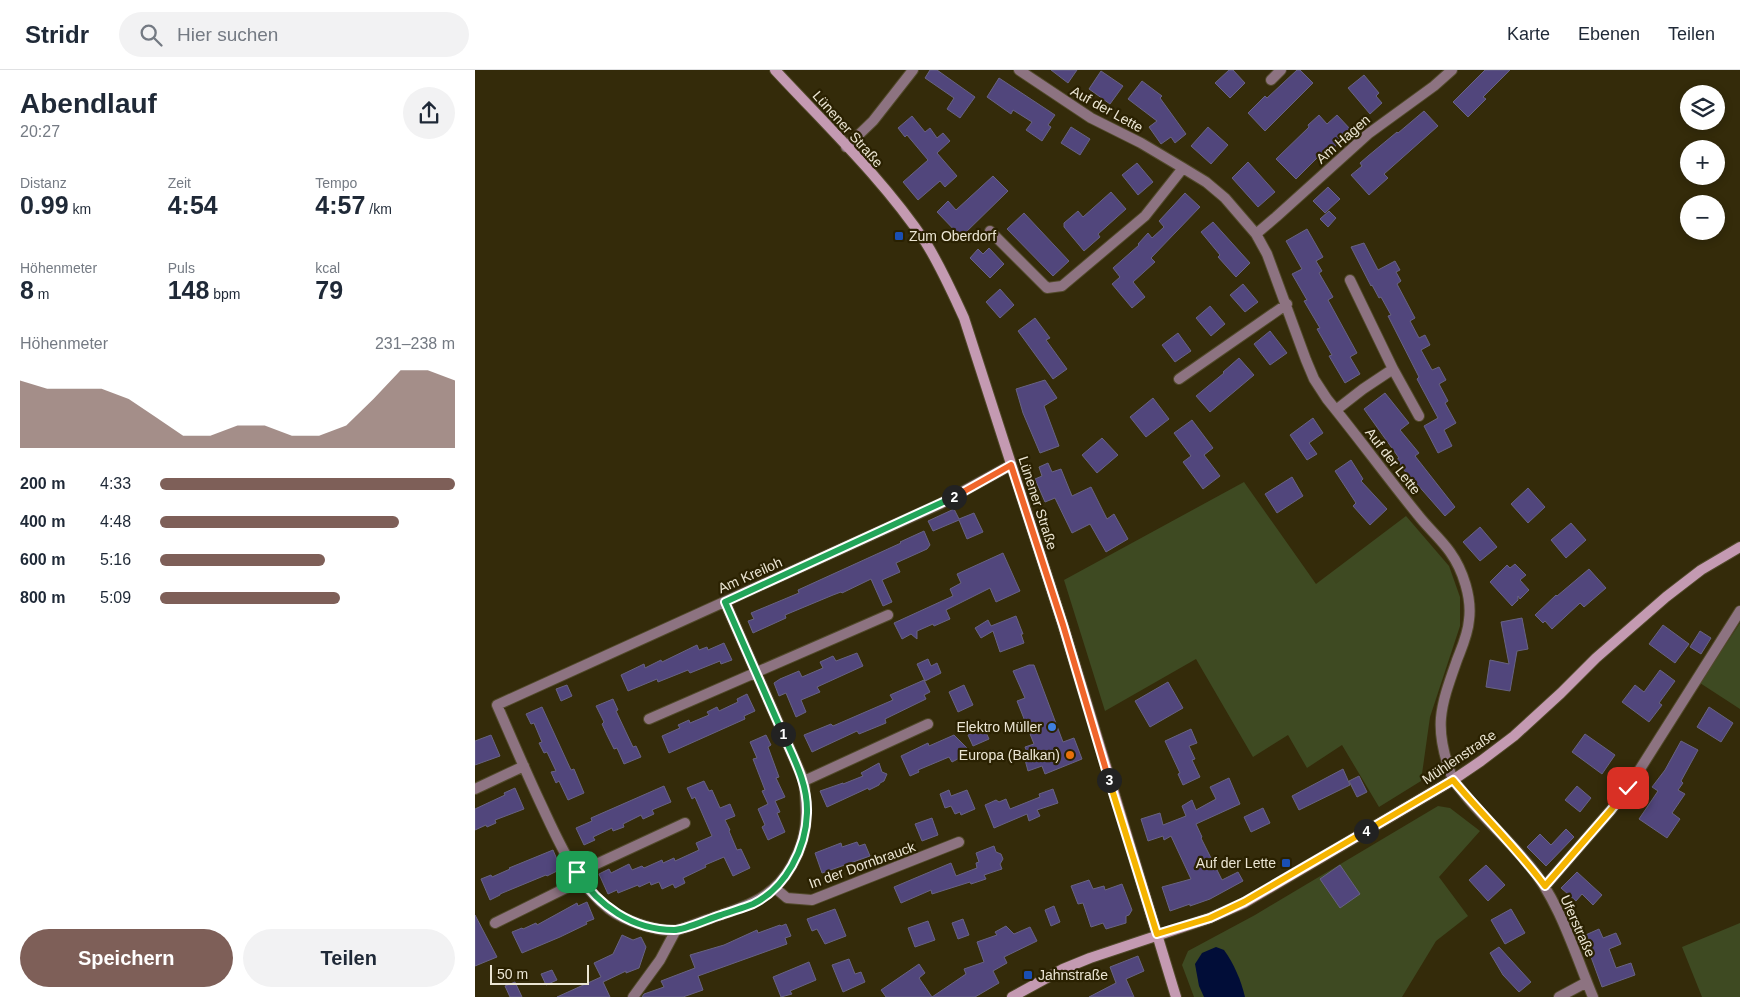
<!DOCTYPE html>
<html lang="de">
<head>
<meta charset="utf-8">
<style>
	body { margin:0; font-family:Arial,sans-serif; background:#f2f2f3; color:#1f2937; height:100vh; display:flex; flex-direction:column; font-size:19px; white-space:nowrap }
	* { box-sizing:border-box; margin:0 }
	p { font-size:16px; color:#747a83 }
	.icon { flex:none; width:28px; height:28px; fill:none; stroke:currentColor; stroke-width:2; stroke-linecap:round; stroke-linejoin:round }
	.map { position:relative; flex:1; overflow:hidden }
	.panel { display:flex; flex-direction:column; background:#fff; width:475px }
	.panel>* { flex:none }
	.buttons { position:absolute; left:1205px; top:15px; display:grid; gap:10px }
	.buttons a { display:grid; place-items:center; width:45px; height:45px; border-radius:50%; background:#fff; box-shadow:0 2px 8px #0003; font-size:25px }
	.scale { position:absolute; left:15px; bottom:12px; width:99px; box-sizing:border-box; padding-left:5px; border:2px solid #ebe5d3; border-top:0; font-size:14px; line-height:18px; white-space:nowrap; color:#ebe5d3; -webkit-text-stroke:4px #2a2101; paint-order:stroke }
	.pin { position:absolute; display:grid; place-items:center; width:42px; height:42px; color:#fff; margin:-21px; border-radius:10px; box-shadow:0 2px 8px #0006 }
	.km { position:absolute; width:25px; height:25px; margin:-12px; border-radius:50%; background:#222; color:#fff; font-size:14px; line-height:25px; text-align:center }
	.round { display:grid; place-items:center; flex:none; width:52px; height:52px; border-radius:26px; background:#f2f2f3 }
	.headline { display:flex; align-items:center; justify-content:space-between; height:85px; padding:0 20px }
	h1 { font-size:28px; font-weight:800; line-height:38px }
	.stats { display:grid; grid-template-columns:repeat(3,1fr); gap:8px; height:85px; padding:5px 20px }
	.stats div { display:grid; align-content:center }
	.stats b { font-size:25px; font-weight:800 }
	.stats small { font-size:14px; font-weight:400 }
	.stats p { font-size:14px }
	.chart { height:140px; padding:10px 20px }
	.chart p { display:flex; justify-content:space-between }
	.chart svg { width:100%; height:90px; margin-top:5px; fill:#7e5f58; opacity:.7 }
	.cta { display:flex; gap:10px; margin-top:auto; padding:10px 20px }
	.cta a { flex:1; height:58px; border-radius:30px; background:#7e5f58; color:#fff; font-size:20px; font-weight:800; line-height:58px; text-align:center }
	.cta a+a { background:#f2f2f3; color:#1f2937 }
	ul { padding:0 20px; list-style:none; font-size:16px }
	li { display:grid; grid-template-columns:80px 60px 1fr; align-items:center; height:38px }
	li i { height:12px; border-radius:6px; background:#7e5f58 }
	header { display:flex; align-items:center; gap:30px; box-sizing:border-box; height:70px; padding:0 25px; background:#fff; border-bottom:1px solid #e0e1e3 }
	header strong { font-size:24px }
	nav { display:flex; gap:28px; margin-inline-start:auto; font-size:18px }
	.search { width:350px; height:45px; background:#f2f2f3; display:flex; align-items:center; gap:12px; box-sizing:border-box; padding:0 18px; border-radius:28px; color:#747a83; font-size:19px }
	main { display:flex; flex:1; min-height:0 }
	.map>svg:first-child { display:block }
	.green { fill:#3e4a22 }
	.water { fill:#010d38 }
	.building { fill:#51467c; stroke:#686383 }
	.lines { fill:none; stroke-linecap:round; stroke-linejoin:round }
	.street-casing { stroke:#51492a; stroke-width:12 }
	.secondary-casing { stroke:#51492a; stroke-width:12 }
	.street { stroke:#8d7381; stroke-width:10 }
	.secondary { stroke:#c49ab2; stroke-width:10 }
	.split-1-casing { stroke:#fff; stroke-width:10 }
	.split-2-casing { stroke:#fff; stroke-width:10 }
	.split-3-casing { stroke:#fff; stroke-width:10 }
	.split-4-casing { stroke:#fff; stroke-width:10 }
	.split-5-casing { stroke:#fff; stroke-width:10 }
	.split-1 { stroke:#22a559; stroke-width:6 }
	.split-2 { stroke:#22a559; stroke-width:6 }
	.split-3 { stroke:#f0652b; stroke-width:6 }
	.split-4 { stroke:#f5b400; stroke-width:6 }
	.split-5 { stroke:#f5b400; stroke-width:6 }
	.transit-dot { fill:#1a4fb4; stroke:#2a2101; stroke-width:2 }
	.shop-dot { fill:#3f7fe0; stroke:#2a2101; stroke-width:2 }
	.food-dot { fill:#e8710a; stroke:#2a2101; stroke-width:2 }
	.labels { text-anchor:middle; stroke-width:4.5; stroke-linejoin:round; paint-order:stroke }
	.street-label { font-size:14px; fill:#ebe5d3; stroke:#2a2101 }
	.poi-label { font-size:14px; fill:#ebe5d3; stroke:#2a2101; text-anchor:end }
</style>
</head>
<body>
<header>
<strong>Stridr</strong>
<div class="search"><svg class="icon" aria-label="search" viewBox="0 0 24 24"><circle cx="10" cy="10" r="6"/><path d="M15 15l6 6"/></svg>Hier suchen</div>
<nav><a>Karte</a><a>Ebenen</a><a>Teilen</a></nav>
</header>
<main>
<section class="panel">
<div class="headline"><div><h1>Abendlauf</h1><p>20:27</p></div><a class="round"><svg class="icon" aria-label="share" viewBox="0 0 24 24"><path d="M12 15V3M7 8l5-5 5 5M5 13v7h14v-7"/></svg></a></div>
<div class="stats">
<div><p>Distanz</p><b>0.99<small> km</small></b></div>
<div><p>Zeit</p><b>4:54</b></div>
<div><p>Tempo</p><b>4:57<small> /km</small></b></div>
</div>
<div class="stats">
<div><p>Höhenmeter</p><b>8<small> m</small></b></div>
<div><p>Puls</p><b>148<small> bpm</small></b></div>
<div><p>kcal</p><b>79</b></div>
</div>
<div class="chart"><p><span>Höhenmeter</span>231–238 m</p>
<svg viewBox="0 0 160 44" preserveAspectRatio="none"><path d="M0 44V11L10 15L20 15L30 15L40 20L50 29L60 38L70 38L80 33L90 33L100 38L110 38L120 33L130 20L140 6L150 6L160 11V44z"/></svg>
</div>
<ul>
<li><b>200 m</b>4:33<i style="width:100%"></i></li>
<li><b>400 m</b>4:48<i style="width:81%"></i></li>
<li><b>600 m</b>5:16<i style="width:56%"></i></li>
<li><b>800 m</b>5:09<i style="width:61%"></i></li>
</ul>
<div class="cta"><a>Speichern</a><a>Teilen</a></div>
</section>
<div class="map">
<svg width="1265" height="927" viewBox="0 0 1265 927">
	<rect width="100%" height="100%" fill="#342b0a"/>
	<path class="green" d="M769 412 841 514 931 446 974 496 985 527V556L955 647 946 711 904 737 867 675 832 698 813 665 778 687 721 589 630 641 589 510Z
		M1265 553V639L1225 613Z
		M963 736 975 738 1005 761 964 807 993 846 961 871 927 927H719L707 895 713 881 780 845Z
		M1265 853V927H1227L1207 877Z"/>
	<path class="water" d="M741 877 749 880C759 894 766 910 770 927H729L724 916 720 894 727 883Z"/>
	<path class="building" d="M455 0H462L500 27 485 48 472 39 479 28 450 8Z
		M576 0H602L593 13Z
		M754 0H758L770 13 755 28 740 13Z
		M822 0H825L838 13 790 61 773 43 790 26 792 28Z
		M1010 0H1035L1008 27 1011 29 993 47 978 32Z
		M626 1 648 16 635 34 614 19Z
		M889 5 904 23 901 26 907 33 895 44 873 18Z
		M524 8 580 45 573 55 576 57 567 71 551 60 557 52 538 40 536 44 512 27Z
		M667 11 687 26 685 28 711 64 700 73 696 67 686 74 674 57 682 51 653 29Z
		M949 41 963 56 909 104 913 108 894 125 876 105 887 96 885 93 893 86 922 62 923 63Z
		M844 45 852 54 862 45 877 61 856 80 853 77 821 109 801 89 834 57 833 55Z
		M437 46 450 62 455 58 462 68 468 63 475 71 462 83 482 106 470 117 465 111 443 130 428 112 453 90 432 65 430 67 423 58Z
		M596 57 615 69 605 85 586 73Z
		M733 57 753 75 736 94 716 76Z
		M773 92 800 122 783 137 757 108Z
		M662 93 678 112 663 125 647 105Z
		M518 106 533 121 486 167 462 142 473 131 481 140Z
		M853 117 865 129 850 143 838 131Z
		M636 122 651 139 623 164 625 167 609 181 589 157V153L603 141 608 147Z
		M710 123 725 137 676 188 680 192 658 212 670 227 657 238 637 214 645 207 638 198 664 175 663 174 673 163 677 168 689 157 684 151Z
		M854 141 861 148 853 157 845 149Z
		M549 143 594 191 578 206 532 159Z
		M738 152 775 193 761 207 743 187 745 185 726 162Z
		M832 159 848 187 841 191 847 201 844 203 858 227 853 230 882 283 875 287 885 304 870 313 854 286 857 285 842 259 845 258 829 231 832 230 817 204 827 199 811 171Z
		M889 173 903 200 920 191 925 200 921 202 926 211 922 214 940 248 935 251 944 268 950 265 955 275 946 280 957 300 964 297 971 310 964 314 973 331 970 333 981 353 969 360 977 376 963 383 949 356 963 348 942 309 944 307 913 246 916 245 906 227 904 228 897 215 896 216 876 177Z
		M514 178 529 194 515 208 495 188 503 179 508 184Z
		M768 214 783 232 770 242 755 225Z
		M525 219 539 235 525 248 511 232Z
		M735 236 750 254 736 266 721 248Z
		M560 248 575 268 571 270 592 299 578 309 543 261Z
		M795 261 812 283 795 295 779 274Z
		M703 263 716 281 700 292 687 275Z
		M764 288 779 305 735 342 721 326 749 303 748 302Z
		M570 310 582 328 569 336 584 376 565 383 548 343 541 319Z
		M910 323 934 353 925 360 944 383 940 386 980 437 970 446 941 413 940 414 921 390 924 388 889 339Z
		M678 328 694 349 671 367 655 347Z
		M838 348 848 363 834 373 842 384 832 390 815 365Z
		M717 350 738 378 729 385 745 406 728 419 708 392 716 386 699 363Z
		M627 368 643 385 622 403 607 385Z
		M876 390 888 409 886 411 912 439 895 455 878 436 881 433 860 401Z
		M573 393 577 402 586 399 597 426 616 417 632 449 639 444 653 469 631 482 615 454 597 463 580 428 570 432 560 409 567 406 564 397Z
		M817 407 828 426 802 443 790 424Z
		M1053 418 1070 437 1053 453 1036 434Z
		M479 439 484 449 499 443 508 462 492 469 484 450 458 461 453 451Z
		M1096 453 1111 470 1091 488 1076 470Z
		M1005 457 1022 477 1005 491 988 472Z
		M449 461 455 475 452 479 421 493 425 502 407 510 417 532 408 536 396 509 367 523 366 522 358 525 310 545 311 548 278 563 273 551 279 549 276 543 324 523 323 520 426 473 425 472Z
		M528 483 545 521 521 532 515 518 471 540 475 549 459 556 458 554 442 561V569L436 564 427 569 419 553 478 526 475 519 486 513 482 504Z
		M1040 494 1051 505 1045 510 1054 520 1045 529 1043 526V530L1037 536 1015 512 1032 495 1035 498Z
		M1114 499 1131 518 1109 537 1105 533 1077 559 1070 551 1068 553 1060 545 1081 525 1082 526Z
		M541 546 548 564H546L549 573 525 582 518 561 506 568 500 558 513 550 516 556Z
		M1047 548 1053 579 1042 581 1035 621 1011 617 1015 590 1034 594 1026 552Z
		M1188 555 1214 574 1200 593 1174 574Z
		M1225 561 1236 568 1226 584 1215 577Z
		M249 573 257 590 246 594 245 591 215 603 213 600 183 612 182 609 153 621 146 605 169 594 170 598 186 590 187 592 222 575 224 580 232 577 233 580Z
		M382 583 388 596 342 617 345 622 326 630 331 642 321 647 311 623 304 626 299 613 305 609 324 601 327 607 348 598 345 592 358 586 361 591Z
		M453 589 456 596 462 593 466 603 450 611 442 594Z
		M554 595H559L588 672 599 668 607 689 570 704 567 696 553 701 549 686 553 685 550 677 559 674 542 631 550 628 538 601Z
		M1185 600 1200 611 1184 633 1187 635 1174 652 1147 632 1160 615 1169 622Z
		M449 610 455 622 449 625 451 629 410 649 411 653 384 664 382 661 337 682 329 665 356 654 358 656 418 630 415 625Z
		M693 612 708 638 675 657 660 631Z
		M92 615 97 626 86 631 81 619Z
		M489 615 498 635 483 642 474 622Z
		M272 624 280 641 269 646 270 649 194 683 187 666 205 658 203 655 214 650 215 653 234 645 232 642 242 637 244 641 263 632 262 629Z
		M138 629 143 640 141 641 158 677 161 676 166 687 149 694 142 678 139 679 132 665 127 654 129 652 121 636Z
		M67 637 96 700 99 699 109 723 93 730 84 711 81 713 76 702 81 701 72 682 69 683 64 673 67 672 59 653 56 654 51 644Z
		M1234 637 1258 653 1246 672 1222 657Z
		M509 658 514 669 498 676 493 665Z
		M716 659 722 673 714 676 720 689 717 690 725 707 708 715 703 704 705 703 690 671Z
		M1110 664 1140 685 1127 704 1097 682Z
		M16 665 25 686 0 695V671Z
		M291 665 296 675 293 677 304 707 301 708 310 727 300 731 305 742 302 743 310 762 293 770 287 757 290 755 283 739 293 734 287 721 290 720 278 689 282 688 275 672Z
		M479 665 496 682 477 692 474 687 443 700 444 702 435 706 426 686 453 673 454 676Z
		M1206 671 1223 680 1206 711 1208 713 1203 720 1210 724 1197 743 1205 749 1192 768 1164 749 1183 721 1177 717 1190 700Z
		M404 693 407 702 412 704 409 711 405 713 404 715 394 720 393 718 352 737 345 721 368 713V714L388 706 386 703Z
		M868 699 875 715 824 740 817 726Z
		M884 706 892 722 882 727 874 711Z
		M754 708 765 734 721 754 727 767 726 768 747 810 763 802 768 811 735 829 715 836V834L695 841 687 817 716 809 696 766 689 770 688 766 673 771 666 749 685 743 688 755 711 746 707 736 717 730 721 740 741 729 735 717Z
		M229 711 234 721 237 720 245 738 255 734 260 746 250 750 255 760 254 761 262 780 266 779 275 798 258 806 249 787 230 795 231 797 208 808 210 813 200 818 198 814 187 819 184 812 176 815 175 812 164 817 163 815 143 823 142 820 133 824 124 804 134 799 136 803 154 794 157 800 167 796 169 798 187 790 188 793 199 788 200 791 224 780 221 773 237 766 220 727 217 729 212 718Z
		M189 716 196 732 177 740 179 744 168 749 166 745 148 754 149 757 138 761 137 758 118 767 120 770 109 775 101 758 117 751 116 748Z
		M1102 716 1116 728 1105 742 1090 730Z
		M40 718 49 739 20 750 21 753 12 757 11 755 0 760V739L30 725 29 723Z
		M578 719 583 733 562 740 565 746 554 751 552 744 519 758 510 735 521 730 524 732 531 729 535 739 565 727 564 724Z
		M474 720 476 726 492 720 500 739 486 745 485 742 480 744 476 736 470 738 465 724Z
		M788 738 795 753 776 762 769 747Z
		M457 748 463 765 447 771 440 754Z
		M1091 759 1099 767 1071 796 1052 777 1065 764 1076 775Z
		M382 772 384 776 390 774 395 786 347 803 340 783 366 773 367 777Z
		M519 776 521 782 526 784 528 789 525 794 527 799 509 805 511 809 496 814 495 812 457 824 456 820 426 833 419 817 476 793 481 806 502 798 501 793 504 792 501 783Z
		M78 780 86 799 72 806 71 805 25 824V825L15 830 6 809 16 805 17 807 35 799 34 798Z
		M865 795 885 824 865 838 845 809Z
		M1011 795 1030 815 1013 831 994 810Z
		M1102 802 1127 825 1118 835 1107 824 1101 831 1086 818Z
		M614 810 618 819 629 816 630 820 647 814 657 840 654 845 651 846V853L631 859 628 853 616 857 608 833 603 834 596 816Z
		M112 832 119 849 111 852 112 854 85 867 47 883 37 862 47 858 48 859 61 853 62 855 102 833 103 836Z
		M579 836 585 852 576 856 570 840Z
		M360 839 371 866 350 874 342 859 337 861 332 849Z
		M1036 839 1050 863 1030 874 1016 850Z
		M0 845 22 887 0 896Z
		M488 849 494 865 483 869 477 853Z
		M453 851 460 870 440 877 433 858Z
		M311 854 316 866 310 868 312 874 223 906 228 920 208 927H167L169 924 189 917 186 911 220 898 215 885 249 875 282 860 283 863 305 855 306 856Z
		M531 856 539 864 555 857 562 871 529 887 532 893 518 901 524 913 500 927H457L491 904 489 899 509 892 502 872 522 865 520 862Z
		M1124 859 1128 868 1141 863 1146 874 1134 879 1141 898 1156 893 1160 905 1127 917 1116 887 1106 867Z
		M147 865 158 870 166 867 171 877 164 898 151 903V901L128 912 135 927H82L126 907 119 893 138 884Z
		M1024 877 1056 912 1044 922 1028 905 1015 883Z
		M663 886 669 901 651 909 659 927H614L641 913 635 897Z
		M374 889 380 904 386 902 390 912 368 922 357 895Z
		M334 892 341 910 315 921 317 924 306 927 298 907Z
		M444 894 450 903 444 908 457 927H411L406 920Z
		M77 900 82 910 71 915 66 904Z
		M40 912 47 927H35L30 916Z"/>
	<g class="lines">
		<g class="street-casing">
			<path id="street" d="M544 0 616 48 666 73 708 98 731 112 750 128 781 164 792 184 831 290 839 309 852 329C883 367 912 407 943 445 953 458 966 469 975 482 988 500 997 528 994 550 993 564 987 577 982 590 965 638 958 657 977 707 979 713 986 719 990 725 1010 750 1034 770 1054 795 1084 830 1100 884 1118 927
				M796 10 806 0
				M371 77 398 51 438 0
				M515 161 572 218 587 216 670 146 708 98
				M781 164 801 147 893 64 959 16 977 0
				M875 210 918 299 944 346
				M704 309 812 234
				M861 340 888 319 918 299
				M250 532 329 711C332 744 334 765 317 795 298 830 268 837 234 849 224 852 212 858 202 860 184 863 148 850 134 839 100 812 83 770 65 732 50 700 36 667 22 635L465 434 536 395
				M174 649 413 545
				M329 711 453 654
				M0 719 49 696
				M102 803 210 753
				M1070 816 1136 740 1153 718 1265 541
				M300 818 312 828 337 830 484 772
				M20 853 107 810
				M158 927 185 890 201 860
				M1084 927 1112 912"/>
		</g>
		<g class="secondary-casing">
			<path id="secondary" d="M300 0C352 56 409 110 451 173 466 197 477 222 489 248L588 555 701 927
				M537 927 588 899 615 888 735 848 769 833 978 710 1006 691 1039 666 1086 623 1121 588 1191 527 1226 500 1265 477"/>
		</g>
		<use href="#street" class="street"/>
		<use href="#secondary" class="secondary"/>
	</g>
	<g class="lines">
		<g class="split-1-casing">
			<path id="split-1" d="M102 802C123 836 158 860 199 860 210 860 235 848 246 845 257 841 268 838 278 834 311 818 331 778 332 743 333 714 319 689 308 664"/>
		</g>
		<g class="split-2-casing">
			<path id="split-2" d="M308 664 250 532 479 427"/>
		</g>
		<g class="split-3-casing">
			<path id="split-3" d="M479 427 536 395 588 555 634 710"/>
		</g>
		<g class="split-4-casing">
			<path id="split-4" d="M634 710 682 864 735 848 769 832 891 761"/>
		</g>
		<g class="split-5-casing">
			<path id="split-5" d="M891 761 978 710C1008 746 1042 778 1070 816L1136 740 1153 718"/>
		</g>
		<use href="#split-1" class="split-1"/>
		<use href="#split-2" class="split-2"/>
		<use href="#split-3" class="split-3"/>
		<use href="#split-4" class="split-4"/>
		<use href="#split-5" class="split-5"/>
	</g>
	<g class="transit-dot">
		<rect x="419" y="161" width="10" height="10" rx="2.5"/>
		<rect x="806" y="788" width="10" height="10" rx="2.5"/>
		<rect x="548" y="900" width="10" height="10" rx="2.5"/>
	</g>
	<circle class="shop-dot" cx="577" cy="657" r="5"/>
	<circle class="food-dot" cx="595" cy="685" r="5"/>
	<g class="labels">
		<g class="street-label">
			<text transform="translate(632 39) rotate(29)" y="5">Auf der Lette</text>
			<text transform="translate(373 59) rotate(48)" y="5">Lünener Straße</text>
			<text transform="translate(868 69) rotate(-41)" y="5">Am Hagen</text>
			<text transform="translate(918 391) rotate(52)" y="5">Auf der Lette</text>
			<text transform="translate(563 433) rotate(72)" y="5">Lünener Straße</text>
			<text transform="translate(275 505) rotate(-24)" y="5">Am Kreiloh</text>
			<text transform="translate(984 687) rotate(-34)" y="5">Mühlenstraße</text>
			<text transform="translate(387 795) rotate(-20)" y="5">In der Dornbrauck</text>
			<text transform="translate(1103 856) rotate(66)" y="5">Uferstraße</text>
		</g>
		<g class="poi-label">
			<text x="434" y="171" text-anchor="start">Zum Oberdorf</text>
			<text x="567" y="662">Elektro Müller</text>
			<text x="585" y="690">Europa (Balkan)</text>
			<text x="801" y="798">Auf der Lette</text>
			<text x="563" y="910" text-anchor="start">Jahnstraße</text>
		</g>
	</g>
</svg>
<div class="buttons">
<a><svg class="icon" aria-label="layers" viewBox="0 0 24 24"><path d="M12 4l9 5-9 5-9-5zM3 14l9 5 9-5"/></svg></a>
<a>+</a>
<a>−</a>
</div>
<div class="scale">50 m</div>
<div class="pin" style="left:102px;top:802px;background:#1e9e55"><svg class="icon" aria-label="arrive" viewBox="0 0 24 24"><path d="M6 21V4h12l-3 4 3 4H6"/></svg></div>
<div class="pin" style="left:1153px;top:718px;background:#d93025"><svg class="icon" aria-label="check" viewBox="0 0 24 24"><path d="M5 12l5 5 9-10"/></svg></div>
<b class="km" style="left:308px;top:664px">1</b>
<b class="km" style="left:479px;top:427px">2</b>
<b class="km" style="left:634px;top:710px">3</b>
<b class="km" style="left:891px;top:761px">4</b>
</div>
</main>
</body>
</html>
